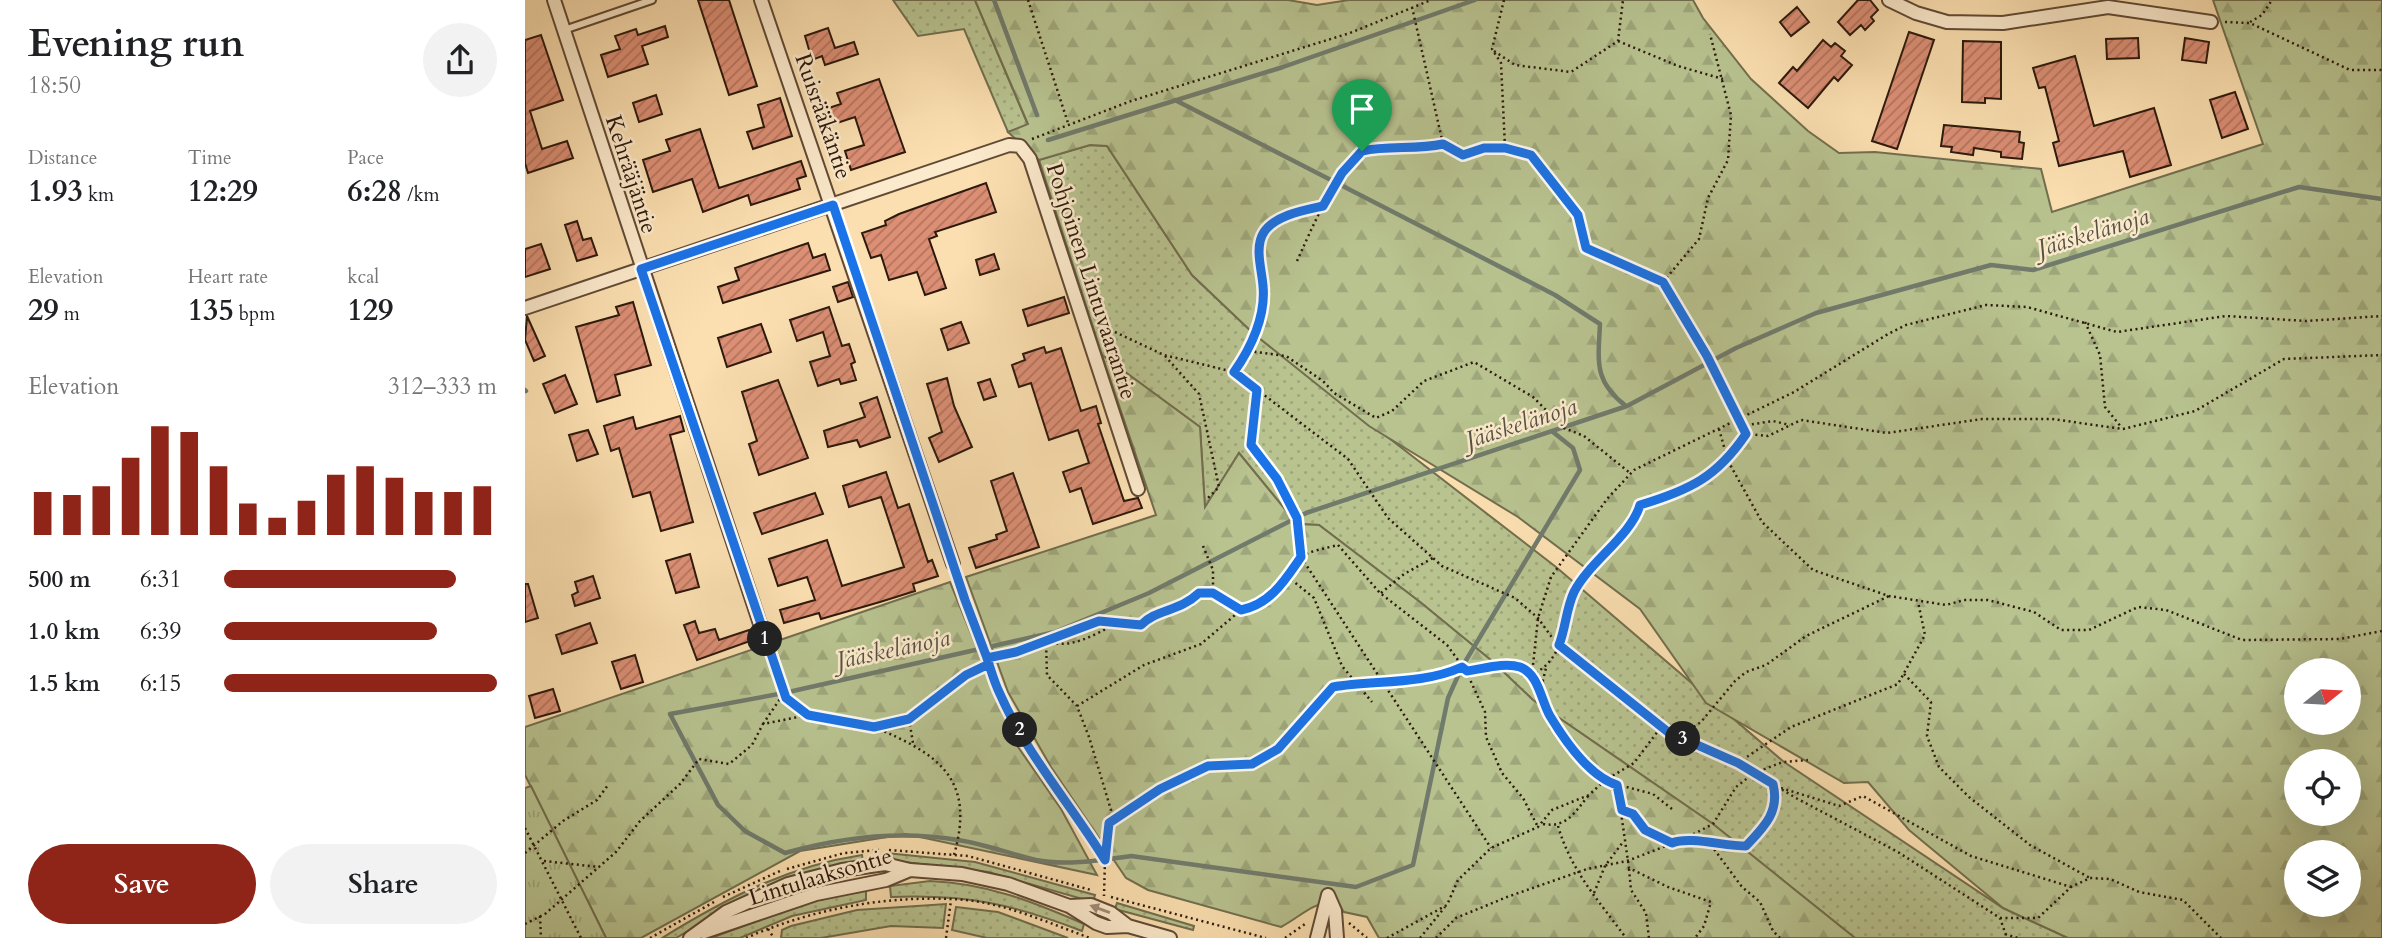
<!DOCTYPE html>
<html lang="en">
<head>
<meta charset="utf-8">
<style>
	body { margin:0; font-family:Cardo,serif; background:#f2f2f2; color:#202124; height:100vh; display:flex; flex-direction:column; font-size:26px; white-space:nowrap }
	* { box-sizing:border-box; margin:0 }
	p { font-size:23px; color:#757577 }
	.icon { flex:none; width:38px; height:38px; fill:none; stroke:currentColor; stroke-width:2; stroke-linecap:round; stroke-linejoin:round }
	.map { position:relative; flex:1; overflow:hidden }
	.panel { display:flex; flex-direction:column; background:#fff; width:525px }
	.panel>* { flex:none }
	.needle { width:46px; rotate:72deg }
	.controls { position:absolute; left:1759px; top:658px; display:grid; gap:14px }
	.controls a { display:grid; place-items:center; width:77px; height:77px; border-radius:50%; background:#fff; box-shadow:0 7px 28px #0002; font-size:35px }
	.pin { position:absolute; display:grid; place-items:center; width:60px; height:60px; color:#fff; margin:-72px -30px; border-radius:50% 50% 50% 0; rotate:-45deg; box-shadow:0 0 7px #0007 }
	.pin .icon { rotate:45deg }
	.km { position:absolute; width:35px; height:35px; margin:-18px; border-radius:50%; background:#222; color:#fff; font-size:19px; line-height:35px; text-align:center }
	.round { display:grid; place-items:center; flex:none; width:74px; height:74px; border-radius:37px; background:#f2f2f2 }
	.summary { display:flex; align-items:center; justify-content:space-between; height:119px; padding:0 28px }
	h1 { font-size:38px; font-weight:700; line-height:52px }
	.stats { display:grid; grid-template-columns:repeat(3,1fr); gap:10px; height:119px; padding:7px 28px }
	.stats div { display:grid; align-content:center }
	.stats b { font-size:30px; font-weight:700 }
	.stats small { font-size:19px; font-weight:400 }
	.stats p { font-size:19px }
	.chart { height:196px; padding:14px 28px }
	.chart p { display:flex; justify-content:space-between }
	.chart svg { width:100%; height:126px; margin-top:7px; stroke:#8f2418; stroke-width:6 }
	.cta { display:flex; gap:14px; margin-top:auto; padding:14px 28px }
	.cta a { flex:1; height:80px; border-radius:42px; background:#8f2418; color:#fff; font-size:28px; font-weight:700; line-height:80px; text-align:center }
	.cta a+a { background:#f2f2f2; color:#202124 }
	ul { padding:0 28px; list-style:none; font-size:23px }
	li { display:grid; grid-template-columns:112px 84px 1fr; align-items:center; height:52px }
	li i { height:18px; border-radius:9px; background:#8f2418 }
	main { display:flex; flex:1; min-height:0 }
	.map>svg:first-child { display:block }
	.grass { fill:url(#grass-dots); stroke:#726e4e; stroke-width:2 }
	.forest { fill:url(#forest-firs); stroke:#726e4e; stroke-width:2; fill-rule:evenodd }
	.park { fill:url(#park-tufts); stroke:#726e4e; stroke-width:2 }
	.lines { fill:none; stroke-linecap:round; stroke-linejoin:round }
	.stream { stroke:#717b6c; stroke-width:4.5 }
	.building { fill:url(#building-hatch); stroke:#2d190c; stroke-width:2 }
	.service-casing { stroke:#604a35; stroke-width:10 }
	.minor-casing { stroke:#604a35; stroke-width:16 }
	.path { stroke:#2d190c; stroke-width:2.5; stroke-dasharray:2 3.5; stroke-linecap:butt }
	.service { stroke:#fceacc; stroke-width:6 }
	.minor { stroke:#fceacc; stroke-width:12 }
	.oneway { fill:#9f8c76 }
	.route-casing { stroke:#fff; stroke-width:14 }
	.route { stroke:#1a73e8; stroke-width:9 }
	.labels { text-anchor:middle; stroke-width:5; stroke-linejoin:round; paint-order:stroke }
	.street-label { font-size:23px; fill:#2d190c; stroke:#fceacc }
	.water-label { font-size:24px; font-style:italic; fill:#555244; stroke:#fceacc }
</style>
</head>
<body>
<main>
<section class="panel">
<div class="summary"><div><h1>Evening run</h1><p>18:50</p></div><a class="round"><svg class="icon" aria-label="share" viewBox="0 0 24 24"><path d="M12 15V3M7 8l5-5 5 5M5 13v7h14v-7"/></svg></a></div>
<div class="stats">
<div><p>Distance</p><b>1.93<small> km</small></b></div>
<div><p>Time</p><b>12:29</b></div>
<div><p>Pace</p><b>6:28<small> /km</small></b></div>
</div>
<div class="stats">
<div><p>Elevation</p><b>29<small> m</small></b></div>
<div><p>Heart rate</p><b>135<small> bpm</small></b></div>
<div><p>kcal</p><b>129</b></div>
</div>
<div class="chart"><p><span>Elevation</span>312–333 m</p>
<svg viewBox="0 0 160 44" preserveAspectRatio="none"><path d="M5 44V29M15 44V30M25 44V27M35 44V17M45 44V6M55 44V8M65 44V20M75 44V33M85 44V38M95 44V32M105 44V23M115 44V20M125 44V24M135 44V29M145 44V29M155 44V27"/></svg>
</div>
<ul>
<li><b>500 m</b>6:31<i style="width:85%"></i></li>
<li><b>1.0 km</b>6:39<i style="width:78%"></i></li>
<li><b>1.5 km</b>6:15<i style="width:100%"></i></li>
</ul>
<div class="cta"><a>Save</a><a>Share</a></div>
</section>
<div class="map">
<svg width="1857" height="938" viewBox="0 0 1857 938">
	<defs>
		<pattern id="grass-dots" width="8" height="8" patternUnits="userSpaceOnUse" patternTransform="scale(1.75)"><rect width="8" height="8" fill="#b8c390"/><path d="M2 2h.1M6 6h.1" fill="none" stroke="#9ea77b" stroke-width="1.8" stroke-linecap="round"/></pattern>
		<pattern id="forest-firs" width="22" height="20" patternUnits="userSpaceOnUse" patternTransform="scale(1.75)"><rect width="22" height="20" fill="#b8c390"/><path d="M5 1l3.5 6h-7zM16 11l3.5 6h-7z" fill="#9ea77b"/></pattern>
		<pattern id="park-tufts" width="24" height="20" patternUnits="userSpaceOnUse" patternTransform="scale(1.75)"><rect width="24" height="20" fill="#b8c390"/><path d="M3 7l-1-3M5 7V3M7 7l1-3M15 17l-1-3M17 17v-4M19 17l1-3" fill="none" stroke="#9ea77b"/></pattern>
		<pattern id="building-hatch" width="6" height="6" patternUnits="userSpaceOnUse" patternTransform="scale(1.75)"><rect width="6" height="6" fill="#dc8f75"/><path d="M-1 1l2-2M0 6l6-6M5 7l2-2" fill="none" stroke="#b3745e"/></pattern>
	</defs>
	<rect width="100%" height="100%" fill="#fbdfb0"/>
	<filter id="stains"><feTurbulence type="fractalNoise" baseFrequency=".00286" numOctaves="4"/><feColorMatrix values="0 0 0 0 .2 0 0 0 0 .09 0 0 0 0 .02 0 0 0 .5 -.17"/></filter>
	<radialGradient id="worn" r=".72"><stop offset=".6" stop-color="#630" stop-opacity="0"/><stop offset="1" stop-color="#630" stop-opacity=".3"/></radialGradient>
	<path class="grass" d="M368 0H450L503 125 483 132 439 29 393 36Z
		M565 145 582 146 667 275 729 334 1031 567 1259 762 1478 908 1543 938H1330L1188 824 1008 700 967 661 895 602 794 525 772 524 714 453 680 508 675 427 577 355 514 160Z
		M361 853 450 862 570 895 568 902 463 872 362 860Z
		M337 855 338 862 207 905 151 938H137C200 899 263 866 337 855Z
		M405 881C461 883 509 902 559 924L557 931C487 904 442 894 366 897L365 886Z
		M341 889V900L267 916 215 938H186L290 900Z
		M592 903 669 926 668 930 590 909Z
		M421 904 418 928 366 926 296 938H256L257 930 266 926 332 910Z
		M431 907 473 912 543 938H462L427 930Z"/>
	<path class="forest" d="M450 0H763L792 5 824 0H1168L1178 18 1226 79 1283 131 1314 153 1350 152 1516 169 1527 212 1738 144 1688 0H1857V938H1543L1478 908 1384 830 1343 782 1319 783 1181 703 1115 609 993 517 844 426 729 334 667 275 582 146 565 145 514 160 483 132 503 124ZM1771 670H1824V723H1771ZM1771 761H1824V814H1771ZM1771 852H1824V905H1771Z
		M577 355 675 427 680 507 714 453 772 524 794 525 895 602 967 661 1008 700 1188 824 1330 938H854L842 917 819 912 810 901C785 904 778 915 756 927L623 890 601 878 526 767 483 692 441 577 631 515Z
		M425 582 491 744 536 809 572 875 381 834 275 851 116 938H81L0 775V727Z"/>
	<path class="park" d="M6 786 81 938H0V788Z"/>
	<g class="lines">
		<path class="stream" d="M469 0 512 115
			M650 100 1030 295 1075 324C1073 363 1069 381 1101 406
			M523 140 758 67 950 0
			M0 390 1 391
			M1028 432 1048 448 1055 470 937 667 923 698 888 865 831 887 606 856C577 860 540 866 511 860 485 854 460 844 433 840 374 830 317 837 260 853L220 831 193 805 145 714 259 693 530 632 624 593 781 513 1102 406 1211 348 1291 313 1466 265 1508 270 1774 187 1857 199"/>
	</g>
	<path class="building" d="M173 0H204L232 86 204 95Z
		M1333 0H1345L1353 10 1346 17 1349 21 1340 30 1336 25 1325 35 1313 22Z
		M1272 7 1284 22 1266 36 1255 22Z
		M140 26 143 37 117 46 123 64 83 77 76 55 95 49 90 36 111 29 113 35Z
		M303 28 310 48 329 42 333 54 300 65 297 56 287 60 280 36Z
		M1384 32 1409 40 1372 149 1347 141Z
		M16 35 38 100 5 111 17 149 42 141 48 158 3 173 0 163V40Z
		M1613 38 1614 58 1582 59 1581 39Z
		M1660 38 1684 42 1681 63 1657 60Z
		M1298 40 1306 47 1310 43 1320 51 1316 56 1327 65 1313 81 1309 77 1283 108 1254 83 1268 67 1272 71Z
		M1438 41 1476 42V99L1460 98V103L1437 102Z
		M1550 56 1569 126 1629 108 1646 165 1605 177 1598 151 1534 166 1528 143 1534 141 1520 87 1514 88 1508 68Z
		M354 79 380 152 326 170 320 151 339 145 330 117 306 125 301 109 316 104 312 93Z
		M1710 92 1723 129 1697 138 1685 100Z
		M131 95 137 114 114 122 108 103Z
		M255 98 267 136 228 149 222 132 239 127 233 105Z
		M1419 125 1495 132 1494 142 1499 143 1497 159 1476 157V152L1449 148 1448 155 1426 152 1427 147 1416 146Z
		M175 129 194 188 276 161 281 176 272 179 275 189 226 205 223 195 178 212 167 179 128 192 118 160 145 151 141 140Z
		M461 183 471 212 410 232 412 236 404 239 421 288 400 295 392 272 364 280 356 255 346 258 337 233 361 225 360 221 374 214Z
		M52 221 58 240 66 238 72 255 52 261 40 225Z
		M283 243 288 258 300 254 305 270 198 303 193 287 214 280 210 268Z
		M16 244 25 269 0 277V249Z
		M469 254 474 269 455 275 451 260Z
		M323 282 328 297 313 302 308 287Z
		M539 297 544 313 503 326 498 310Z
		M108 302 126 365 90 375 95 395 72 402 51 327 94 315 91 307Z
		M304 307 317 346 324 344 330 362 326 364 331 380 316 384 314 379 293 386 285 362 305 356 298 332 272 341 265 320Z
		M2 316 20 356 9 361 0 340Z
		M436 322 444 343 423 350 416 329Z
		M236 324 246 352 202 367 193 338Z
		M519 347 521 353 536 348 556 411 571 406 576 423 573 424 599 501 613 498 617 508 568 524 556 488 545 492 538 472 564 463 553 430 524 440 506 383 494 387 487 365 500 360 498 354Z
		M40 375 52 404 30 413 18 384Z
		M422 378 429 406 447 447 414 462 404 438 417 432 402 384Z
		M465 379 471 396 459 400 453 383Z
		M253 380 283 458 234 475 224 444 232 441 217 392Z
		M352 397 365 437 335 447 332 440 303 447 299 431 340 417 335 403Z
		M155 416 159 431 145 435 168 522 136 531 125 492 108 497 94 448 86 451 79 426 108 417 111 429Z
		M63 430 73 454 52 461 44 435Z
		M361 472 373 508 384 504 403 562 407 560 413 576 388 584 390 591 355 602 296 619 294 613 259 623 255 610 290 600 282 577 253 586 244 559 302 540 317 586 379 567 356 497 324 507 318 486Z
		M488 473 514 547 451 568 444 548 472 539 471 535 482 531 466 481Z
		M290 493 298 514 237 534 229 513Z
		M165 554 174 587 151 593 141 561Z
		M68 576 75 598 50 606 47 595 53 592 50 582Z
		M0 584H3L13 618 0 622Z
		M170 621 174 633 190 629 194 640 224 630 228 640 172 660 159 625Z
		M65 623 72 643 37 654 31 635Z
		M110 655 118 682 96 689 87 662Z
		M28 689 35 711 10 718 4 696Z"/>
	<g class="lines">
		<g class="service-casing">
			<path id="service" d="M39 30 127 0"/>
		</g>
		<g class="minor-casing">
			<path id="minor" d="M29 0 240 639
				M236 0 428 564
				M1364 0 1391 13 1422 22 1478 23 1583 7 1686 22
				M0 308 484 145 495 146 505 159 613 489
				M803 895 810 911 812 938
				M544 906 566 905 586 913 603 926 645 938
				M179 932 291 894 361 880 385 870
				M165 938 201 912 263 884 317 870 360 864 385 870 437 874 483 884 544 906 571 923 582 927 603 926
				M792 938 803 895"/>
		</g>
		<path class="path" d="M503 0 543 123
			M979 0 967 49 976 63 980 147 1006 155 1053 215 1061 248 1138 282 1182 356 1221 434 1243 436 1276 420 1362 433 1457 419H1527L1598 429 1670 411 1759 359 1857 355
			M887 7 918 144 938 155 959 148 980 147
			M1700 22 1725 23 1825 70H1857
			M1725 22 1737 15 1747 0
			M1093 41 1153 66 1198 79
			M969 51 990 65 1046 72 1093 41 1098 0
			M507 139 606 101 825 33 906 0
			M772 261C784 235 814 163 838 151 861 140 893 150 918 144
			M1138 282 1174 239 1183 198 1203 160 1206 115 1185 34
			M570 309 575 325
			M1560 322 1575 355 1580 407 1597 428
			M575 325 639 355 709 372 823 459 863 518 917 566 990 598 1013 618 1028 639 1043 653 1143 732 1213 763 1271 798 1373 852 1475 918 1482 938
			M724 351 761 356 798 381 809 393 851 418 867 411 899 381 949 362 1008 397 1039 428 1059 436 1105 473
			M640 356 674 394 694 487 683 498
			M709 372 724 351 735 317 739 288 734 261 738 233C756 217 776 211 798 206
			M732 390 726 445 752 479 772 518 776 557 966 848
			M1216 426 1248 421 1265 425
			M1194 429 1203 461 1237 522 1288 570 1364 596 1421 605 1439 600H1463L1509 612 1536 630H1564L1613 607 1641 610 1717 640 1815 639 1857 631
			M678 546 688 570V593
			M762 576 789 598 817 666 847 702
			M433 577 462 656
			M856 593 879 574 908 558
			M244 652 261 698 283 715
			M462 658 511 646 574 621 616 625C632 609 653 612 674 593H688L716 610C758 602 752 576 776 557 784 551 802 548 813 545L855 593 922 645 941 671C964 668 987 661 1007 675 1045 655 1033 622 1050 591 1066 562 1107 535 1115 505 1165 490 1191 478 1221 434
			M464 663 475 694 509 753 580 860 579 896
			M941 671 960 712 961 737 977 773 998 798 1013 827
			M1379 674 1406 702 1402 736 1414 767 1444 797 1505 845 1565 878
			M1015 692 1021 668
			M552 706 619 665 676 644 716 610
			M384 719 388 743
			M238 724 259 693
			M349 727C413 754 451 778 429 855
			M1155 736 1176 722 1210 681 1221 672 1241 665 1281 636 1364 596
			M1213 763 1266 727 1373 684 1400 635 1393 602
			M1092 785 1104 868 1143 887 1186 902 1179 926 1170 938
			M1256 788 1314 806 1338 796 1446 856 1546 887
			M1147 809 1128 794 1079 781 1037 734 1024 714 1007 675 1013 618 1026 577 1082 499 1109 470 1269 392 1363 334 1381 325 1461 305 1502 307 1592 332 1701 316 1781 321 1857 316
			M1097 810 1108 814 1120 830 1145 842
			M584 823 635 789 683 766 727 764 753 749 808 687C850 680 897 685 937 667
			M1018 824C1042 828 1049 813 1064 795
			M1033 826C1046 871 1074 901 1101 938
			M0 828 56 938
			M1161 839 1186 845 1227 846
			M1186 845 1217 887 1235 902 1248 931 1255 938
			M1221 846C1239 827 1256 812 1248 784
			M364 850 443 856 566 890
			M0 853 38 821 72 800 83 785
			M580 860 586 810 564 737 552 706 522 675 521 641C546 650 568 635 591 624
			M19 861 74 867
			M262 869 319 853 354 850
			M1104 869 1106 890 1121 913 1124 938
			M1069 893 1080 866 1098 842
			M198 897 255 871
			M586 897 741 938
			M15 916 16 938
			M1475 918H1513L1546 887 1565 878 1585 879 1614 892 1658 900 1696 938
			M824 923 842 938
			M0 924 20 914 91 852 115 821 155 784 174 759 204 764 227 745 238 724 283 715 349 727 384 719 441 675 464 664
			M243 929 249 938
			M1480 934 1493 938
			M125 938 189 902
			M221 938C285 910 356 896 426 899 474 900 521 922 565 938
			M421 938 426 900
			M760 938 780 924
			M862 938 922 905 933 880 966 848 1013 827 1027 810 1064 795 1079 781 1109 763 1136 727
			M895 938 920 907
			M911 938 931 918 982 897 1062 869 1102 861 1159 839 1188 824 1211 787 1229 773 1258 762 1283 760"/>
		<use href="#service" class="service"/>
		<use href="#minor" class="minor"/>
	</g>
	<defs><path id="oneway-solid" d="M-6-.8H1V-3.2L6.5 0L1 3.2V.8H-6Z" transform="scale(1.75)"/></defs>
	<use class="oneway" href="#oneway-solid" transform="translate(575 909) rotate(-160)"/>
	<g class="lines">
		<g class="route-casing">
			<path id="route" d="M837 151 817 173 798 206C780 210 750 215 739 232 729 247 737 270 738 286 741 316 726 348 709 372L732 390 726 445 752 479 772 518 776 557C760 580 746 604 716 610L688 593H674C654 612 631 609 616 625L574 621 491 652 462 658 464 664 441 675 384 719 349 727 283 715 261 698 116 269 308 205 440 600 462 658C466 670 469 682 475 694 501 753 546 805 580 860L584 823 635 789 683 766 727 764 753 749 808 687C850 680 897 685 937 667L942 671C958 669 979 662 995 667 1014 674 1016 701 1025 716 1040 741 1064 776 1092 785L1097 810 1108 814 1120 830 1147 843C1164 836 1199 846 1221 846 1239 827 1255 812 1248 784L1213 763 1143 732 1034 645C1041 627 1041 609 1049 592 1064 562 1106 536 1115 505 1165 490 1192 477 1221 434L1182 356 1138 282 1061 248 1053 215 1006 155 980 148H959L938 155 918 144C891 150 864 145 837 151"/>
		</g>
		<use href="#route" class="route"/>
	</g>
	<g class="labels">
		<g class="street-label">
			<text transform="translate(299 116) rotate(71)" y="8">Ruisrääkäntie</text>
			<text transform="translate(107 174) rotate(72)" y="8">Kehrääjäntie</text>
			<text transform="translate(567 281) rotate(72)" y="8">Pohjoinen Lintuvaarantie</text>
			<text transform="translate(295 876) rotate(-17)" y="8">Lintulaaksontie</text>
		</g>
		<g class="water-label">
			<text transform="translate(1568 232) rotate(-17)" y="8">Jääskelänoja</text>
			<text transform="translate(996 423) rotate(-18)" y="8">Jääskelänoja</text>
			<text transform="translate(368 649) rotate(-12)" y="8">Jääskelänoja</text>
		</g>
	</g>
	<rect width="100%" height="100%" filter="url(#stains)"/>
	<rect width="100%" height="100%" fill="url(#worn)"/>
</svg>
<div class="controls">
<a><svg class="needle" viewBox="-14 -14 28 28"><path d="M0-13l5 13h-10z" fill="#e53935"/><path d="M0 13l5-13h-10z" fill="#757577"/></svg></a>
<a><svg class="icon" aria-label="locate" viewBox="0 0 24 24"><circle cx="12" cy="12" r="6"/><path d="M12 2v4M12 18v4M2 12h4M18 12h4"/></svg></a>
<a><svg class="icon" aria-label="layers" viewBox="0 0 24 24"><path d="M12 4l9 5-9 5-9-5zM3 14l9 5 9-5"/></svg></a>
</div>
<div class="pin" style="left:837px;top:151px;background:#1e9e55"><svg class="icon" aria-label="arrive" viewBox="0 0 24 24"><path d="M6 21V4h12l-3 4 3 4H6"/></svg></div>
<b class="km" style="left:240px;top:639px">1</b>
<b class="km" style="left:495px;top:730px">2</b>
<b class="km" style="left:1158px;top:739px">3</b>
</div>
</main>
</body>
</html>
